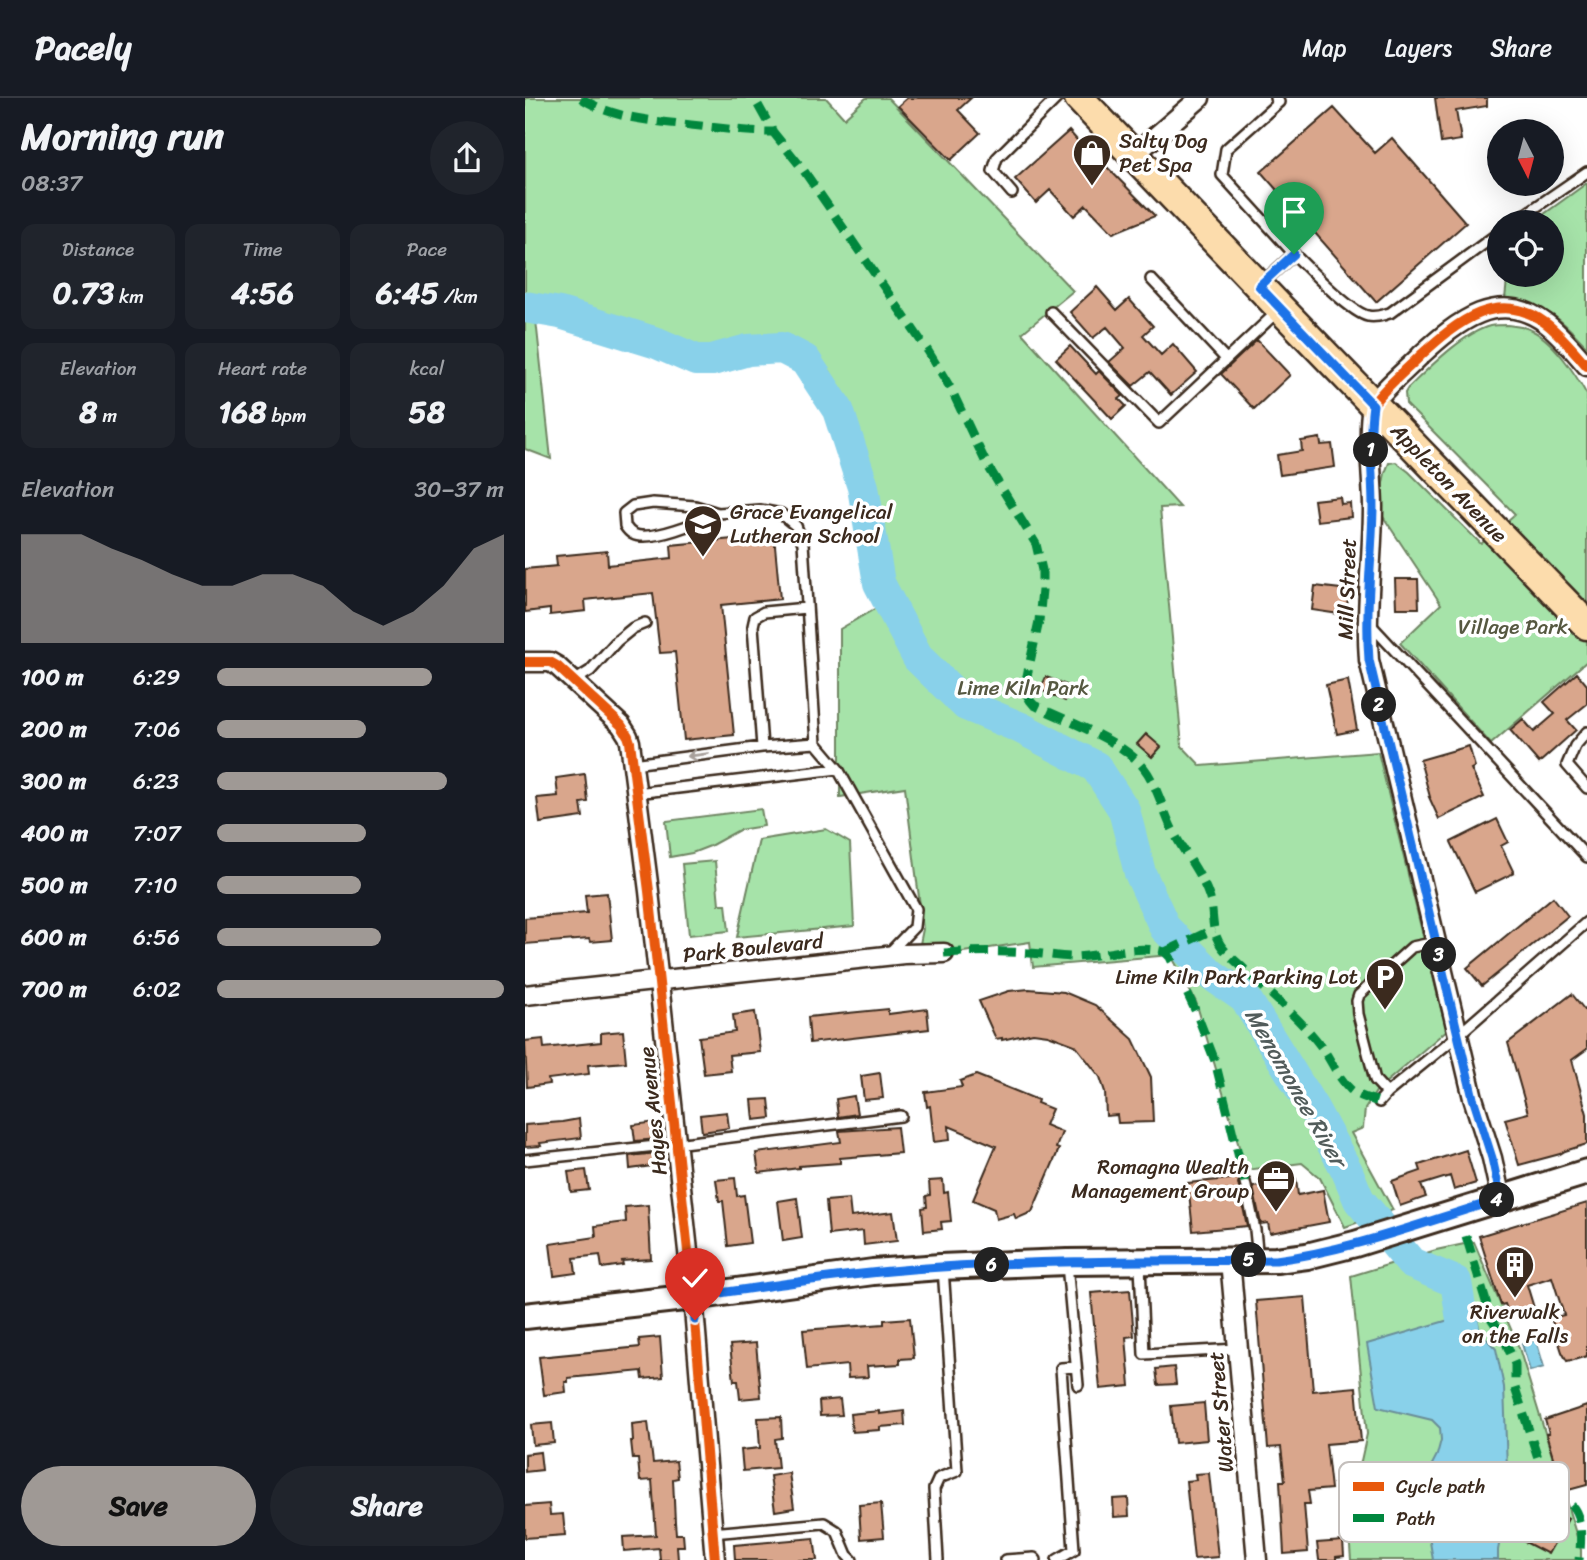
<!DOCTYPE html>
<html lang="en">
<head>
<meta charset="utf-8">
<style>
	body { margin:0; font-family:Sriracha,sans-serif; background:#20242c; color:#f1f3f6; height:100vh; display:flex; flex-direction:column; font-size:26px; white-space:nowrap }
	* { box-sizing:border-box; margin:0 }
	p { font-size:23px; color:#9ea1a6 }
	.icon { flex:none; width:38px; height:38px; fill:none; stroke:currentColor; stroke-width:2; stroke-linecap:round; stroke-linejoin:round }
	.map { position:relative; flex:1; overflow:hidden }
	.panel { display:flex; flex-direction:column; background:#171b24; width:525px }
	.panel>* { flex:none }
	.needle { width:46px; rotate:174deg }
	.fabs { position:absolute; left:962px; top:21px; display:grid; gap:14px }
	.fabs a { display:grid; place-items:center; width:77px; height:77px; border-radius:50%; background:#171b24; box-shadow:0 7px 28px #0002; font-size:35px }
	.pin { position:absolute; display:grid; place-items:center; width:60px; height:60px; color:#fff; margin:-72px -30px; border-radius:50% 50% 50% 0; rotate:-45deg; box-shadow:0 0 7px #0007 }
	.pin .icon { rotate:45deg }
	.km { position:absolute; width:35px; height:35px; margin:-18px; border-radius:50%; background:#222; color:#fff; font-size:19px; line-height:35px; text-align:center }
	.round { display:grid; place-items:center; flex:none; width:74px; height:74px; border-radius:37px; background:#20242c }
	.head { display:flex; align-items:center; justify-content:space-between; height:119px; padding:0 21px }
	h1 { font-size:38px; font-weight:800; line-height:52px }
	.metrics { display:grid; grid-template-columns:repeat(3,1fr); gap:10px; height:119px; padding:7px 21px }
	.metrics div { display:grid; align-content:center; border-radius:14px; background:#20242c; text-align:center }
	.metrics b { font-size:30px; font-weight:800 }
	.metrics small { font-size:19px; font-weight:400 }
	.metrics p { font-size:19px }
	.chart { height:196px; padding:14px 21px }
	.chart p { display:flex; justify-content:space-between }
	.chart svg { width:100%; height:126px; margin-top:7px; fill:#9f9995; opacity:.7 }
	.button { display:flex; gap:14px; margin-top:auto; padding:14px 21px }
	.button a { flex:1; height:80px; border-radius:42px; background:#9f9995; color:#111; font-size:28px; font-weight:800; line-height:80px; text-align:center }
	.button a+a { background:#20242c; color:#f1f3f6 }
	ul { padding:0 21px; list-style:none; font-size:23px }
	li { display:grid; grid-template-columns:112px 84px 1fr; align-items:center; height:52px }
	li i { height:18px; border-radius:9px; background:#9f9995 }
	header { display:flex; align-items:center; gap:42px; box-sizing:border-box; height:98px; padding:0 35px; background:#171b24; border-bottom:2px solid #363941 }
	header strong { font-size:33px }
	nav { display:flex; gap:38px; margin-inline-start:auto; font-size:24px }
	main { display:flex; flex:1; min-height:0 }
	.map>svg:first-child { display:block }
	.green { fill:#a6e3a9; stroke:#708664; stroke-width:2 }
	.water { fill:#89d1ea; stroke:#6a8e98; stroke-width:2 }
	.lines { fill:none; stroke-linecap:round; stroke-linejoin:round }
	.river { stroke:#89d1ea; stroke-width:32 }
	.building { fill:#d9a68c; stroke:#3b2a1e; stroke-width:2 }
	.lane-casing { stroke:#3b2a1e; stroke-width:14 }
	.street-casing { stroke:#3b2a1e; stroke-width:23 }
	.secondary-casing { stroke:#3b2a1e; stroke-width:30 }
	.primary-casing { stroke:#3b2a1e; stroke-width:33 }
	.lane { stroke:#fff; stroke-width:9 }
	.street { stroke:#fff; stroke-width:18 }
	.secondary { stroke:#fff; stroke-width:24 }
	.primary { stroke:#fcdcac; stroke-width:28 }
	.quiet { stroke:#00873e; stroke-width:9; stroke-dasharray:18 9; stroke-linecap:butt }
	.cycleway-casing { stroke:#fff; stroke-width:15 }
	.cycleway { stroke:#e8590c; stroke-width:10 }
	.oneway { stroke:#a79f9a }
	.route-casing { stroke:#fff; stroke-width:14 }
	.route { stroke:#1a73e8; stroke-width:9 }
	.labels { text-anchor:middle; stroke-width:7; stroke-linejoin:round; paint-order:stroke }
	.poi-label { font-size:21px; fill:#3b2a1e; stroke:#fff; text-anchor:start }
	.street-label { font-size:21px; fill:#3b2a1e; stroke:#fff }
	.park-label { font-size:21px; fill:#565841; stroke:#fff }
	.water-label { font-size:23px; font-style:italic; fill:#525c5b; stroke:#fff }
	.key { fill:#fff; stroke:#c4bfbc; stroke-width:2 }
	.key-label { font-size:19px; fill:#3b2a1e }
</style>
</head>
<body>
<header>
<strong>Pacely</strong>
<nav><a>Map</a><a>Layers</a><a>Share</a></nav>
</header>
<main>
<section class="panel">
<div class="head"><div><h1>Morning run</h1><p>08:37</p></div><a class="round"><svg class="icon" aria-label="share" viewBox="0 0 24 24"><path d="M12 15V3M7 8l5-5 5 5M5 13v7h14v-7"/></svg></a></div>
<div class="metrics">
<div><p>Distance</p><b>0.73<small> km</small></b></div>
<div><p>Time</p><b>4:56</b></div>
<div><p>Pace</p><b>6:45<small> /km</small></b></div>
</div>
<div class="metrics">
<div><p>Elevation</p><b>8<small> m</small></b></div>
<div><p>Heart rate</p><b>168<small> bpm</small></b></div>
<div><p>kcal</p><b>58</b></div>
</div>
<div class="chart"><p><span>Elevation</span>30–37 m</p>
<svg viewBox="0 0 160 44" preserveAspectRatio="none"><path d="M0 44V6L10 6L20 6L30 11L40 15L50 20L60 24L70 24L80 20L90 20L100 24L110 33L120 38L130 33L140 24L150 11L160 6V44z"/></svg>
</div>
<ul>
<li><b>100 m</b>6:29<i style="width:75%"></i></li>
<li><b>200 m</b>7:06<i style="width:52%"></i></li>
<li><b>300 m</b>6:23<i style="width:80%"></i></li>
<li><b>400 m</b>7:07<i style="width:52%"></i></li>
<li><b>500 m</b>7:10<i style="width:50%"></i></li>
<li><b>600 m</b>6:56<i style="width:57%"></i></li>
<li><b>700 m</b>6:02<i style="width:100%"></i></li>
</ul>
<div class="button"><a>Save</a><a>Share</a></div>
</section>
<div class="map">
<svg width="1062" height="1462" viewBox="0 0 1062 1462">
	<rect width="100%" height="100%" fill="#fff"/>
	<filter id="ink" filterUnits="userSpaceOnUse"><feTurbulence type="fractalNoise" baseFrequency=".0143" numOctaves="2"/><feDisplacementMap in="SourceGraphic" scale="14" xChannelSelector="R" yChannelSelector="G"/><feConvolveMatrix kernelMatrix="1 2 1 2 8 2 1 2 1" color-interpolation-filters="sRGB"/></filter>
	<g filter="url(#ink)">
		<path class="green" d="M0 0H301L319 20 341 0H363L548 193 497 235 655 409 635 410 657 648 676 668 853 654 917 915 923 931 852 992 840 1011 838 1030 826 1035 868 1112 820 1129 795 1080 777 1065 721 1072 671 904 646 857 508 869 505 844 392 861 398 831 380 689 315 699V531L375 496 359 465 345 391 323 310 305 273 285 253 256 239 236 241 199 251H173L139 241 89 218 10 202 11 222 26 361 0 351Z
			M1062 85V249C1032 217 1024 209 980 201L982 182 978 177H1027V124H1008Z
			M982 227C989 228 997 228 1004 231 1028 241 1050 275 1062 297V563L966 646 875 545 916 506 857 417 856 395 860 375 864 365 871 364 884 374 956 446 990 416 881 306 880 295 883 290C903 271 938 235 965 228 970 227 976 227 982 227Z
			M236 711 239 728 214 732 185 748 167 755 145 759 141 723Z
			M301 731 325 745 329 828 212 839 234 742Z
			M190 763 194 806H201L204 833 164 837 157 766Z
			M949 1144 994 1250 1056 1452V1462H826L823 1421 842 1336 826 1178 911 1152Z"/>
		<path class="water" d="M951 1214 955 1234 971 1251 979 1289 982 1370 979 1421 973 1452V1462H908L900 1413 901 1378 912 1357 916 1342 915 1330 907 1322 853 1309 842 1246Z
			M1011 1242 1019 1269 1005 1273 997 1246Z"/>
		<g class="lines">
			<path class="river" d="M0 209 35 215 132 245 171 262H187L223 252 257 250 280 262 313 312 338 389 354 485 393 560 441 607 496 630 571 669 599 712 615 775 640 830 687 877 720 900 789 1012 822 1073 834 1102 886 1165 931 1184 943 1259"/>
		</g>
		<path class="building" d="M382 0H446L433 12 455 35 426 62 373 8Z
			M910 0H962V8L931 13 936 42 916 45Z
			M809 10 850 55 867 40 941 125 851 204 736 74Z
			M544 33 574 67 577 64 630 118 588 135 561 107 549 118 525 92 511 105 490 81Z
			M572 189 592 212 604 201 628 228 618 237 636 257 648 246 672 274 646 297 625 274 608 288 584 264 600 250 582 229 568 240 545 214Z
			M732 242 765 277 729 311 696 276Z
			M545 248 571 276 574 273 598 298 594 301 601 308 587 321 531 261Z
			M795 340 796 347 807 346 810 369 755 377 752 357 777 353 776 343Z
			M815 399 816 406 825 405 826 419 792 423 789 402Z
			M249 437 255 501 196 507 209 637 159 642 150 554 135 555 128 495 60 502 61 513 25 517V511L0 514V471L32 468 31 458 82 453 83 467 147 460 146 447Z
			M870 481H893L894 510H871Z
			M790 488 824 492 821 517 787 512Z
			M1052 575 1062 587V606L1042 622 1051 632 1014 665 985 632 998 621 1009 634 1030 616 1019 604Z
			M521 579 546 589 540 603 515 592Z
			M823 582 832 632 812 636 801 587Z
			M621 636 636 649 627 659 612 646Z
			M944 648 950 669 946 671 959 699 914 721 904 699H905L895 662Z
			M60 676 63 704 56 705 58 719 15 725 12 700 33 698 31 680Z
			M972 721 983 744 976 748 989 775 950 794 926 744Z
			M82 795 87 842 65 844 64 841 0 846V820L62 815 60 797Z
			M1028 799 1043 818 957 888 942 870Z
			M504 891 539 894 570 907 608 941 626 979 628 1024 593 1025 592 1017 581 1018 580 994 575 979 550 947 523 937 508 935 477 942V940L471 941 454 903 484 893Z
			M1047 896 1062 915V951L1047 962 1062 1016V1046L1040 1053 1035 1056 994 1067 980 1021 1003 1015 983 945Z
			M363 911V916L402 911 404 931 285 945 283 919Z
			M230 914 235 954 204 957 206 973 179 976 174 939 210 934 208 917Z
			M98 933 101 964 63 967 64 976 23 981 24 986 2 989 0 943 18 941 19 950 76 944V935Z
			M355 975 358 1000 339 1002 336 978Z
			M451 977 513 1002 512 1005 527 1011 520 1027 537 1034 531 1050 534 1051 507 1114 491 1121 489 1116 471 1121 469 1111 448 1102 471 1048 424 1028 425 1042 409 1044 405 1008 402 1009 400 994 437 989 435 983Z
			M329 998 332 1016 313 1019 311 1001Z
			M244 1001 246 1020 229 1022 227 1002Z
			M202 1014 204 1030 177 1034 175 1017Z
			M54 1021 56 1040 15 1045 16 1048 0 1049V1027L37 1024Z
			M131 1024 133 1041 110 1043 108 1027Z
			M372 1029 375 1055 315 1060V1065L274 1068V1070L234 1075 231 1055 316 1044 314 1033Z
			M941 1052 951 1085 929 1092 925 1078 896 1087 901 1099 875 1108 867 1083 896 1073 894 1067Z
			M133 1055 135 1067 105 1071 104 1058Z
			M61 1072 64 1092 46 1094 43 1074Z
			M210 1080 212 1098 219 1097 225 1145 203 1148 198 1103H194L191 1082Z
			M715 1080 713 1085 722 1128 668 1133 663 1085Z
			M771 1081 773 1097 798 1092 804 1124 745 1135 743 1125 736 1126 728 1089Z
			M418 1082 419 1095 423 1094 426 1123 416 1124 417 1131 399 1133 397 1110 402 1109 401 1098 405 1097 404 1083Z
			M272 1100 277 1140 258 1143 253 1103Z
			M324 1101 326 1119 368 1114 372 1143 339 1147 338 1133 304 1137 301 1103Z
			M1062 1105V1258L1046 1263V1262L1042 1263 1037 1254 1026 1220 1039 1217 1027 1179 1002 1187 1009 1210 995 1215 994 1210 983 1214 980 1206 976 1207 954 1138Z
			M123 1107 126 1161 97 1163 98 1167 77 1170 75 1157 49 1160 51 1175 29 1178 25 1146 71 1139 70 1128 101 1124 100 1109Z
			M605 1192 609 1238 601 1239 605 1288 575 1291 566 1195Z
			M780 1199 788 1293 831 1289 836 1343 801 1346 806 1391 783 1393 785 1406H779L783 1454 759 1456 755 1383H760L756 1349 743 1350 731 1203Z
			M385 1220 389 1260 375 1261V1266L342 1268 343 1279 323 1280 322 1267 282 1271 278 1232 359 1226V1222Z
			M135 1239 138 1279 118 1281 117 1273 43 1280V1284H40L41 1294 19 1297 14 1259 115 1249 114 1241Z
			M231 1245 236 1299 215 1301 213 1283H209L205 1247Z
			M649 1269 651 1286 633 1287 631 1271Z
			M315 1301 317 1317 295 1318 294 1303Z
			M679 1305 682 1342 650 1345 646 1308Z
			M1062 1308V1387L1036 1394 1032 1380 1030 1381 1026 1367 1030 1366 1021 1336 1024 1335 1020 1322Z
			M354 1313V1316L379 1313 380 1327 355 1329V1332L327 1334 325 1316Z
			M256 1319 257 1340 250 1341 253 1370 218 1373 216 1352 235 1350 233 1320Z
			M123 1324 128 1365 151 1363 153 1380 148 1381 150 1424 151 1436H158L159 1448H152L153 1462H135L134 1450 99 1453 98 1439 131 1437 127 1382 115 1383 113 1361H108L106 1343H108L107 1326Z
			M27 1325 29 1345 8 1347 6 1327Z
			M15 1354 17 1372 0 1374V1356Z
			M264 1375 269 1410 250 1413 245 1378Z
			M684 1375 693 1459 669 1461 661 1383 671 1382 670 1376Z
			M603 1400 604 1418 589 1419 588 1401Z
			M356 1405 359 1439 336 1441 334 1407Z
			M24 1406 25 1417 38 1416 40 1437 0 1440V1408Z
			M1019 1408 1043 1421 1023 1456 1000 1444Z
			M289 1440 292 1462H210L209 1447Z
			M818 1443 819 1458 811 1459V1462H794L792 1445Z"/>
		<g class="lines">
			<g class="lane-casing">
				<path id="lane" d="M750 0 754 4 701 51 697 77 769 156
					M487 95 468 73 472 60 532 0
					M989 124 1062 74
					M626 181 701 261
					M737 185 769 156C783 170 826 215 843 218 851 220 857 217 865 215L975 134
					M526 214 634 325 754 212
					M193 415C176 423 125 445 108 436 104 434 102 431 100 428L99 415 108 408 128 405 170 408 193 415 235 412 256 416 271 428 278 445 291 645 313 671
					M846 527 1062 759
					M49 583 65 573 92 543 108 530 120 525
					M1062 634 1050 648 1042 667 1062 690
					M237 649 228 528 230 519 239 514 281 510
					M108 666 237 649 291 645
					M111 695 313 671 391 811 389 829 362 857
					M862 995 850 982 833 916 832 903 834 897 887 849 911 844
					M854 1004 862 995 932 938 1062 824
					M0 1062 150 1046 376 1018
					M720 1084 730 1132 733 1161
					M542 1166 553 1287
					M615 1167 619 1256 713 1251
					M187 1435 299 1425 312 1433 322 1457 327 1462
					M413 1462 409 1391 414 1380 432 1373 418 1170
					M480 1462 509 1460 511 1462
					M532 1462 549 1452 536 1270 551 1269"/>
			</g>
			<g class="street-casing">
				<path id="street" d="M609 57 675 0
					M0 564H25L32 568 96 627 103 638 105 644 124 793 168 1199 190 1462
					M0 897 379 856 419 855
					M976 1101 967 1060 948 1000 844 562C840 511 848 459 848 408 848 387 841 323 848 307 855 293 885 269 896 257 932 224 974 189 1022 226 1037 238 1050 254 1062 268
					M705 1162 732 1462"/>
			</g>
			<g class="secondary-casing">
				<path id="secondary" d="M0 1218 168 1199 348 1174 415 1169 542 1164 751 1162 782 1158 830 1146 1062 1074"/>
			</g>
			<g class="primary-casing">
				<path id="primary" d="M554 0 755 210 1062 527"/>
			</g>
			<use href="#lane" class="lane"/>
			<use href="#street" class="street"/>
			<use href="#secondary" class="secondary"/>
			<use href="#primary" class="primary"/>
			<path class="quiet" d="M56 0C88 21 129 23 166 27 194 30 221 34 248 34
				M233 7 248 34 277 70 403 253 426 291 461 365 511 446 517 472V492L514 523 500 587C501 596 503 601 509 607 541 623 597 642 619 670 631 685 639 715 648 733 659 755 676 775 684 798 689 812 686 827 692 840 696 851 707 860 716 868 742 894 773 918 795 947 806 961 812 979 825 991 832 998 845 1001 854 1004
				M640 854 689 831
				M419 855C451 853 484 853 517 856 527 857 538 859 549 859 580 858 610 846 640 854L645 859 671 914 690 963 720 1084
				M941 1138 966 1220 978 1238 990 1266V1290L1024 1393C1030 1397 1039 1400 1044 1405 1059 1417 1056 1445 1054 1462"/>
			<g class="cycleway-casing">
				<path id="cycleway" d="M0 564H25L32 568 96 627 103 638 105 644 124 793 168 1199 190 1462
					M976 1101 967 1060 948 1000 844 562C840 511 848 459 848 408 848 387 841 323 848 307 855 293 885 269 896 257 932 224 974 189 1022 226 1037 238 1050 254 1062 268"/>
			</g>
			<use href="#cycleway" class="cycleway"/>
		</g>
		<defs><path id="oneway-shaft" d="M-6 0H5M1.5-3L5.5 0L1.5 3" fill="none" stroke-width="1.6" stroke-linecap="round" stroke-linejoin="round" transform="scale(1.75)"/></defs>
		<use class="oneway" href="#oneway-shaft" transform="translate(173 657) rotate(173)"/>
	</g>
	<g class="lines" filter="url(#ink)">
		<g class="route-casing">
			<path id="route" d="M170 1222 168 1199C250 1187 333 1174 416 1169 527 1162 640 1163 751 1162 828 1152 902 1123 976 1101L967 1060 948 1000 844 562C840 512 847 461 848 410 848 376 843 341 848 307L734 188 769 156"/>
		</g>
		<use href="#route" class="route"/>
	</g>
	<defs>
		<g id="shop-pin" transform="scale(2.0125)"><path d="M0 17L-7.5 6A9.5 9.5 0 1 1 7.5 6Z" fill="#3b2a1e" stroke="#fff"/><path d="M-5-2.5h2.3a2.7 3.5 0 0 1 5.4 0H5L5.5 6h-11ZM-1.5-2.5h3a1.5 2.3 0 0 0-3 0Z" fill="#fff"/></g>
		<g id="school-pin" transform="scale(2.0125)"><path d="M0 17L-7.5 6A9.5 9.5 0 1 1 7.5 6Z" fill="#3b2a1e" stroke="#fff"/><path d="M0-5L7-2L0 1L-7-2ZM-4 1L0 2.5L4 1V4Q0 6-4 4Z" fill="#fff"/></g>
		<g id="parking-pin" transform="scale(2.0125)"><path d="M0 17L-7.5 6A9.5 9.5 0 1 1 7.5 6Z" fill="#3b2a1e" stroke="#fff"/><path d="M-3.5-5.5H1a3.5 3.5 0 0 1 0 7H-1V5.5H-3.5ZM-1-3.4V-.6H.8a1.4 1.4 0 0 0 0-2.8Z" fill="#fff"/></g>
		<g id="office-pin" transform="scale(2.0125)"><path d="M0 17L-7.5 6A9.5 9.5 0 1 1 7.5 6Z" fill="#3b2a1e" stroke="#fff"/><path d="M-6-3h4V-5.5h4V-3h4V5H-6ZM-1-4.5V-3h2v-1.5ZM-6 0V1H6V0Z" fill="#fff"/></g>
		<g id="building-pin" transform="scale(2.0125)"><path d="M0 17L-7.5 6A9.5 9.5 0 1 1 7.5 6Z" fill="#3b2a1e" stroke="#fff"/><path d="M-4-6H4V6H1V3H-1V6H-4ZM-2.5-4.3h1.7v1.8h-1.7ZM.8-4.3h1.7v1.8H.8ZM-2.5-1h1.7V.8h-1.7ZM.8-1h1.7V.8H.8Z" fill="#fff"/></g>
	</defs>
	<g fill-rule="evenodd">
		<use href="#shop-pin" x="567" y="55"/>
		<use href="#school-pin" x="178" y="426"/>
		<use href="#parking-pin" x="860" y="879"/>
		<use href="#office-pin" x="751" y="1081"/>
		<use href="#building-pin" x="990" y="1167"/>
	</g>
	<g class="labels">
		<g class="poi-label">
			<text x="594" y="50">Salty Dog<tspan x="594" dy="24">Pet Spa</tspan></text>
			<text x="205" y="421">Grace Evangelical<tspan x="205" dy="24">Lutheran School</tspan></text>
			<text x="833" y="886" text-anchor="end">Lime Kiln Park Parking Lot</text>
			<text x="724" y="1076" text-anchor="end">Romagna Wealth<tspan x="724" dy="24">Management Group</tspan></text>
			<text x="990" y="1221" text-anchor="middle">Riverwalk<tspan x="990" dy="24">on the Falls</tspan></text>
		</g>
		<g class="street-label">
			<text transform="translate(924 385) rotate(46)" y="7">Appleton Avenue</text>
			<text transform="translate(822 491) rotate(-88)" y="7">Mill Street</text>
			<text transform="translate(228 850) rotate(-6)" y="7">Park Boulevard</text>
			<text transform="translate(128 1013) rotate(-96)" y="7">Hayes Avenue</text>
			<text transform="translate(696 1314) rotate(-95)" y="7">Water Street</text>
		</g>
		<g class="park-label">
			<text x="988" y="536">Village Park</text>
			<text x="498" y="597">Lime Kiln Park</text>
		</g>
		<g class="water-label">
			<text transform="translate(771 989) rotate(60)" y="8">Menomonee River</text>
		</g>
	</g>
	<rect x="814" y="1364" width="230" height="80" rx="10" class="key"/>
	<rect x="828" y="1384" width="31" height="9" fill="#e8590c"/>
	<rect x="828" y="1416" width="31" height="8" fill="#00873e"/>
	<g class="key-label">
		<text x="871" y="1395">Cycle path</text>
		<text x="871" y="1427">Path</text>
	</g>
</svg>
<div class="fabs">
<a><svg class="needle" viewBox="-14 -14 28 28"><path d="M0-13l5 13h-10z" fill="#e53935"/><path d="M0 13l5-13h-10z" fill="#9ea1a6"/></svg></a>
<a><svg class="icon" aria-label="locate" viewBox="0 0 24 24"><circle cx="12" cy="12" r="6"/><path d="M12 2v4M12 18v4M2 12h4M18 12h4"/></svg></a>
</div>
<div class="pin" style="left:769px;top:156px;background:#1e9e55"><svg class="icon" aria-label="arrive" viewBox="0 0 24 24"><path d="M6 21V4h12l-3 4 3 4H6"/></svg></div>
<div class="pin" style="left:170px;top:1222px;background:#d93025"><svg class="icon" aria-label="check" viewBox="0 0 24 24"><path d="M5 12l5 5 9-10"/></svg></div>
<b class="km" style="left:846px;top:352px">1</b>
<b class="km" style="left:854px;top:607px">2</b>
<b class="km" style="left:914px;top:857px">3</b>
<b class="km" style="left:972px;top:1102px">4</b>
<b class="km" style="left:724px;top:1162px">5</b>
<b class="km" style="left:467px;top:1167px">6</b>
</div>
</main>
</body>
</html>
